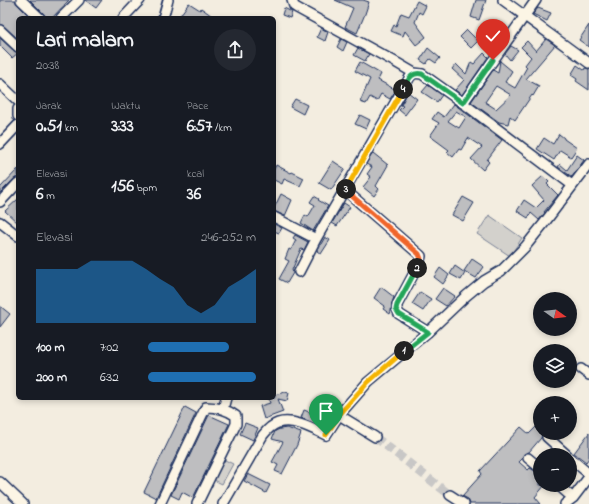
<!DOCTYPE html>
<html lang="id">
<head>
<meta charset="utf-8">
<style>
	body { margin:0; font-family:"Indie Flower",sans-serif; background:#242831; color:#f1f3f6; height:100vh; display:flex; flex-direction:column; font-size:15px; white-space:nowrap }
	* { box-sizing:border-box; margin:0 }
	p { font-size:13px; color:#9ea1a6 }
	.icon { flex:none; width:22px; height:22px; fill:none; stroke:currentColor; stroke-width:2; stroke-linecap:round; stroke-linejoin:round }
	.map { position:relative; flex:1; overflow:hidden }
	.panel { position:absolute; left:16px; top:16px; width:260px; height:384px; display:flex; flex-direction:column; background:#171b24; border-radius:6px; box-shadow:0 2px 6px #0003 }
	.panel>* { flex:none }
	.needle { width:26px; rotate:104deg }
	.tools { position:absolute; left:533px; top:292px; display:grid; gap:8px }
	.tools a { display:grid; place-items:center; width:44px; height:44px; border-radius:50%; background:#171b24; box-shadow:0 2px 6px #0003; font-size:20px }
	.pin { position:absolute; display:grid; place-items:center; width:34px; height:34px; color:#fff; margin:-41px -17px; border-radius:50% 50% 50% 0; rotate:-45deg; box-shadow:0 0 4px #0007 }
	.pin .icon { rotate:45deg }
	.km { position:absolute; width:20px; height:20px; margin:-10px; border-radius:50%; background:#222; color:#fff; font-size:11px; line-height:20px; text-align:center }
	.round { display:grid; place-items:center; flex:none; width:42px; height:42px; border-radius:21px; background:#242831 }
	.headline { display:flex; align-items:center; justify-content:space-between; height:68px; padding:0 20px }
	h1 { font-size:22px; font-weight:700; line-height:30px }
	.figures { display:grid; grid-template-columns:repeat(3,1fr); gap:6px; height:68px; padding:4px 20px }
	.figures div { display:grid; align-content:center }
	.figures b { font-size:17px; font-weight:700 }
	.figures small { font-size:11px; font-weight:400 }
	.figures p { font-size:11px }
	.chart { height:112px; padding:8px 20px }
	.chart p { display:flex; justify-content:space-between }
	.chart svg { width:100%; height:72px; margin-top:4px; fill:#1f6fb2; opacity:.7 }
	ul { padding:0 20px; list-style:none; font-size:13px }
	li { display:grid; grid-template-columns:64px 48px 1fr; align-items:center; height:30px }
	li i { height:10px; border-radius:5px; background:#1f6fb2 }
	.map>svg:first-child { display:block }
	.green { fill:#d3d1cc; stroke:#778095 }
	.building { fill:#bebec0; stroke:#1b2f5e; fill-rule:evenodd }
	.lines { fill:none; stroke-linecap:round; stroke-linejoin:round }
	.minor-tunnel { stroke:#c8c7c6; stroke-width:9; stroke-dasharray:9 4.5; stroke-linecap:butt }
	.minor-casing { stroke:#1b2f5e; stroke-width:12 }
	.minor { stroke:#fcf5e5; stroke-width:9 }
	.split-1-casing { stroke:#fff; stroke-width:8 }
	.split-2-casing { stroke:#fff; stroke-width:8 }
	.split-3-casing { stroke:#fff; stroke-width:8 }
	.split-4-casing { stroke:#fff; stroke-width:8 }
	.split-5-casing { stroke:#fff; stroke-width:8 }
	.split-1 { stroke:#f5b400; stroke-width:5 }
	.split-2 { stroke:#22a559; stroke-width:5 }
	.split-3 { stroke:#f0652b; stroke-width:5 }
	.split-4 { stroke:#f5b400; stroke-width:5 }
	.split-5 { stroke:#22a559; stroke-width:5 }
</style>
</head>
<body>
<div class="map">
<svg width="589" height="504" viewBox="0 0 589 504">
	<rect width="100%" height="100%" fill="#f3ede0"/>
	<filter id="ink" filterUnits="userSpaceOnUse"><feTurbulence type="fractalNoise" baseFrequency=".025" numOctaves="2"/><feDisplacementMap in="SourceGraphic" scale="8" xChannelSelector="R" yChannelSelector="G"/><feConvolveMatrix kernelMatrix="1 2 1 2 8 2 1 2 1" color-interpolation-filters="sRGB"/></filter>
	<g filter="url(#ink)">
		<path class="green" d="M489 215 522 238 510 256 477 234Z
			M223 459 233 464 222 484 212 479Z"/>
		<path class="building" d="M0 0H15L17 4 31 18H18V39L4 26 0 24Z
			M30 0H69L52 18H46L44 14Z
			M85 0H102L96 8Z
			M335 0H363L369 2 365 14 357 33 345 27 353 8Z
			M476 0H486L479 20 471 17Z
			M417 1 426 6 422 14 419 12 415 22 426 37 416 45 405 31 403 36 391 31 394 25 396 26 401 13 409 16Z
			M189 3 200 10 201 8 215 18H178Z
			M284 8 292 12 290 18 282 15Z
			M538 8 551 13 547 21 533 14Z
			M589 25V47L579 40Z
			M321 28 328 32 325 41 317 37Z
			M493 28 500 36 494 41 488 33Z
			M467 30 478 41 471 48 460 37Z
			M0 38 14 51 18 53 12 58 0 46Z
			M341 39 347 42 343 51 337 47Z
			M546 39 555 45 526 79 539 86 533 96 532 95 515 120 510 116 508 124 499 122 471 102 493 70 498 73 500 61 512 71 505 82 515 88 527 67 525 65 531 57 521 47 527 41 536 51ZM496 86 511 95 496 109 485 102Z
			M511 46 518 50 510 60 505 54Z
			M358 48 369 54 365 61 354 55Z
			M428 48 440 58 436 63 430 59 426 64 420 60Z
			M484 53 488 57 462 95 455 90 464 80 452 69 456 64 466 74 471 62 474 64Z
			M360 62 381 74 378 80 396 90 390 99 381 94 377 101 370 97 366 104 360 102 370 79 355 71Z
			M577 65 584 70 585 68 589 69V90L576 81 577 79 571 75Z
			M428 85 442 95 437 102 422 92Z
			M408 92 417 99 405 115 399 110 403 106 401 105Z
			M295 99 307 105 303 114 290 107Z
			M454 104 502 140 487 160 489 162 483 170 471 159 482 147 468 138 461 150 459 149 453 157 447 152 449 150 430 136 439 123 432 119 437 112 444 117ZM456 111 466 117 459 128 448 121Z
			M360 115 370 120 366 129 355 124Z
			M559 134 564 138V139L577 148 571 157 560 150 554 160 537 149 544 138 553 144Z
			M373 153 388 165 376 186 379 189 374 196 363 187 371 177 367 174 372 167 366 164Z
			M577 155 584 160 572 177 558 167 560 164 567 170Z
			M333 161 345 169 331 190 319 183Z
			M276 165 291 173 292 172 304 178 300 186 284 179 282 184 274 180V170Z
			M18 169V177L14 179 0 193V188Z
			M543 176 549 182 547 184 558 195 544 212 545 213 539 220 531 213 528 218 517 211 524 200 536 208 544 200 532 186Z
			M281 194 292 200 285 216 274 211V208Z
			M314 196 319 199 318 200 328 206 313 231 301 223 305 215 308 217 315 205 310 202Z
			M463 197 474 203 463 221 452 215Z
			M18 199V223L5 211Z
			M344 203 350 207 337 226 332 223Z
			M274 224 282 228 279 233 274 231Z
			M295 235 308 242 304 250 301 249 292 270 293 273 287 283 279 279 289 261 285 259 289 249 291 250 296 240 293 238Z
			M325 237 330 240 321 254 317 251Z
			M472 259 484 267 476 278 464 271Z
			M455 266 465 273 461 280 450 274Z
			M440 268 449 275 443 284 434 277Z
			M381 287 394 297 392 303 391 311 390 314 383 309 385 306 374 298Z
			M443 288 455 296 446 306 435 299Z
			M420 292 431 299 423 311 412 304Z
			M0 306 10 314 0 327Z
			M285 392 289 393 287 401 278 399 283 412 264 419 260 406 270 403 268 398H275L274 395Z
			M185 407 196 413 156 498 144 492Z
			M327 408 334 412 324 427 301 418 304 410 322 417Z
			M209 415 229 424 193 498 182 492 179 499 171 495Z
			M245 423 258 428 253 440 240 434Z
			M521 427 529 434 536 427 540 431V433H543L541 438 529 452 524 454 522 459 519 462 528 470 530 468 540 474V485H545L535 497 541 504H470L468 499 462 496 482 474 480 471Z
			M287 428 301 433 297 445 282 474 275 471 278 465 272 462 283 442 272 439 275 431 280 429Z
			M589 433V458L586 462 574 453Z
			M248 474 270 485 266 493 244 481Z"/>
		<g class="lines">
			<path class="minor-tunnel" d="M375 437 450 495"/>
			<g class="minor-casing">
				<path id="minor" d="M21 0 40 18
					M292 0 294 6 297 8 397 63 414 73
					M503 0 589 63
					M61 18 79 0
					M123 18 140 0
					M163 18 168 0
					M0 30 18 47
					M0 84 18 101
					M463 103 536 0
					M18 109V116
					M0 144 18 125
					M345 190 421 256 419 264 397 305V309L399 314 428 332
					M0 202 18 183
					M274 217 316 239
					M0 222 18 236
					M299 272 316 239 410 77 414 73 422 74 463 103 572 185
					M581 369 589 375
					M223 409 226 398
					M339 415 375 437
					M547 437 567 455
					M528 458 540 468
					M570 458 589 474
					M0 482 23 504
					M558 485 573 498
					M450 495 464 504
					M160 504 204 411 206 407C216 407 228 410 236 416V424L197 504
					M223 504 263 435C267 430 272 425 278 423 293 418 313 429 326 435L339 415 368 382 428 332 466 296 484 281 501 271 525 247 545 222 589 164
					M565 504 573 498 589 477"/>
			</g>
			<use href="#minor" class="minor"/>
		</g>
	</g>
	<g class="lines" filter="url(#ink)">
		<g class="split-1-casing">
			<path id="split-1" d="M326 435 339 415 368 382 404 351"/>
		</g>
		<g class="split-2-casing">
			<path id="split-2" d="M404 351 428 332 399 314 396 309 397 305 417 268"/>
		</g>
		<g class="split-3-casing">
			<path id="split-3" d="M346 189 345 190 419 254 421 259 417 268"/>
		</g>
		<g class="split-4-casing">
			<path id="split-4" d="M346 189 403 89"/>
		</g>
		<g class="split-5-casing">
			<path id="split-5" d="M403 89C408 81 411 71 422 74L463 103 493 60"/>
		</g>
		<use href="#split-1" class="split-1"/>
		<use href="#split-2" class="split-2"/>
		<use href="#split-3" class="split-3"/>
		<use href="#split-4" class="split-4"/>
		<use href="#split-5" class="split-5"/>
	</g>
</svg>
<div class="tools">
<a><svg class="needle" viewBox="-14 -14 28 28"><path d="M0-13l5 13h-10z" fill="#e53935"/><path d="M0 13l5-13h-10z" fill="#9ea1a6"/></svg></a>
<a><svg class="icon" aria-label="layers" viewBox="0 0 24 24"><path d="M12 4l9 5-9 5-9-5zM3 14l9 5 9-5"/></svg></a>
<a>+</a>
<a>−</a>
</div>
<div class="pin" style="left:326px;top:435px;background:#1e9e55"><svg class="icon" aria-label="arrive" viewBox="0 0 24 24"><path d="M6 21V4h12l-3 4 3 4H6"/></svg></div>
<div class="pin" style="left:493px;top:60px;background:#d93025"><svg class="icon" aria-label="check" viewBox="0 0 24 24"><path d="M5 12l5 5 9-10"/></svg></div>
<b class="km" style="left:404px;top:351px">1</b>
<b class="km" style="left:417px;top:268px">2</b>
<b class="km" style="left:346px;top:189px">3</b>
<b class="km" style="left:403px;top:89px">4</b>
<section class="panel">
<div class="headline"><div><h1>Lari malam</h1><p>20:38</p></div><a class="round"><svg class="icon" aria-label="share" viewBox="0 0 24 24"><path d="M12 15V3M7 8l5-5 5 5M5 13v7h14v-7"/></svg></a></div>
<div class="figures">
<div><p>Jarak</p><b>0.51<small> km</small></b></div>
<div><p>Waktu</p><b>3:33</b></div>
<div><p>Pace</p><b>6:57<small> /km</small></b></div>
</div>
<div class="figures">
<div><p>Elevasi</p><b>6<small> m</small></b></div>
<div><b>156<small> bpm</small></b></div>
<div><p>kcal</p><b>36</b></div>
</div>
<div class="chart"><p><span>Elevasi</span>246–252 m</p>
<svg viewBox="0 0 160 44" preserveAspectRatio="none"><path d="M0 44V11L10 11L20 11L30 11L40 6L50 6L60 6L70 6L80 11L90 17L100 22L110 33L120 38L130 33L140 22L150 17L160 11V44z"/></svg>
</div>
<ul>
<li><b>100 m</b>7:02<i style="width:75%"></i></li>
<li><b>200 m</b>6:32<i style="width:100%"></i></li>
</ul>
</section>
</div>
</body>
</html>
